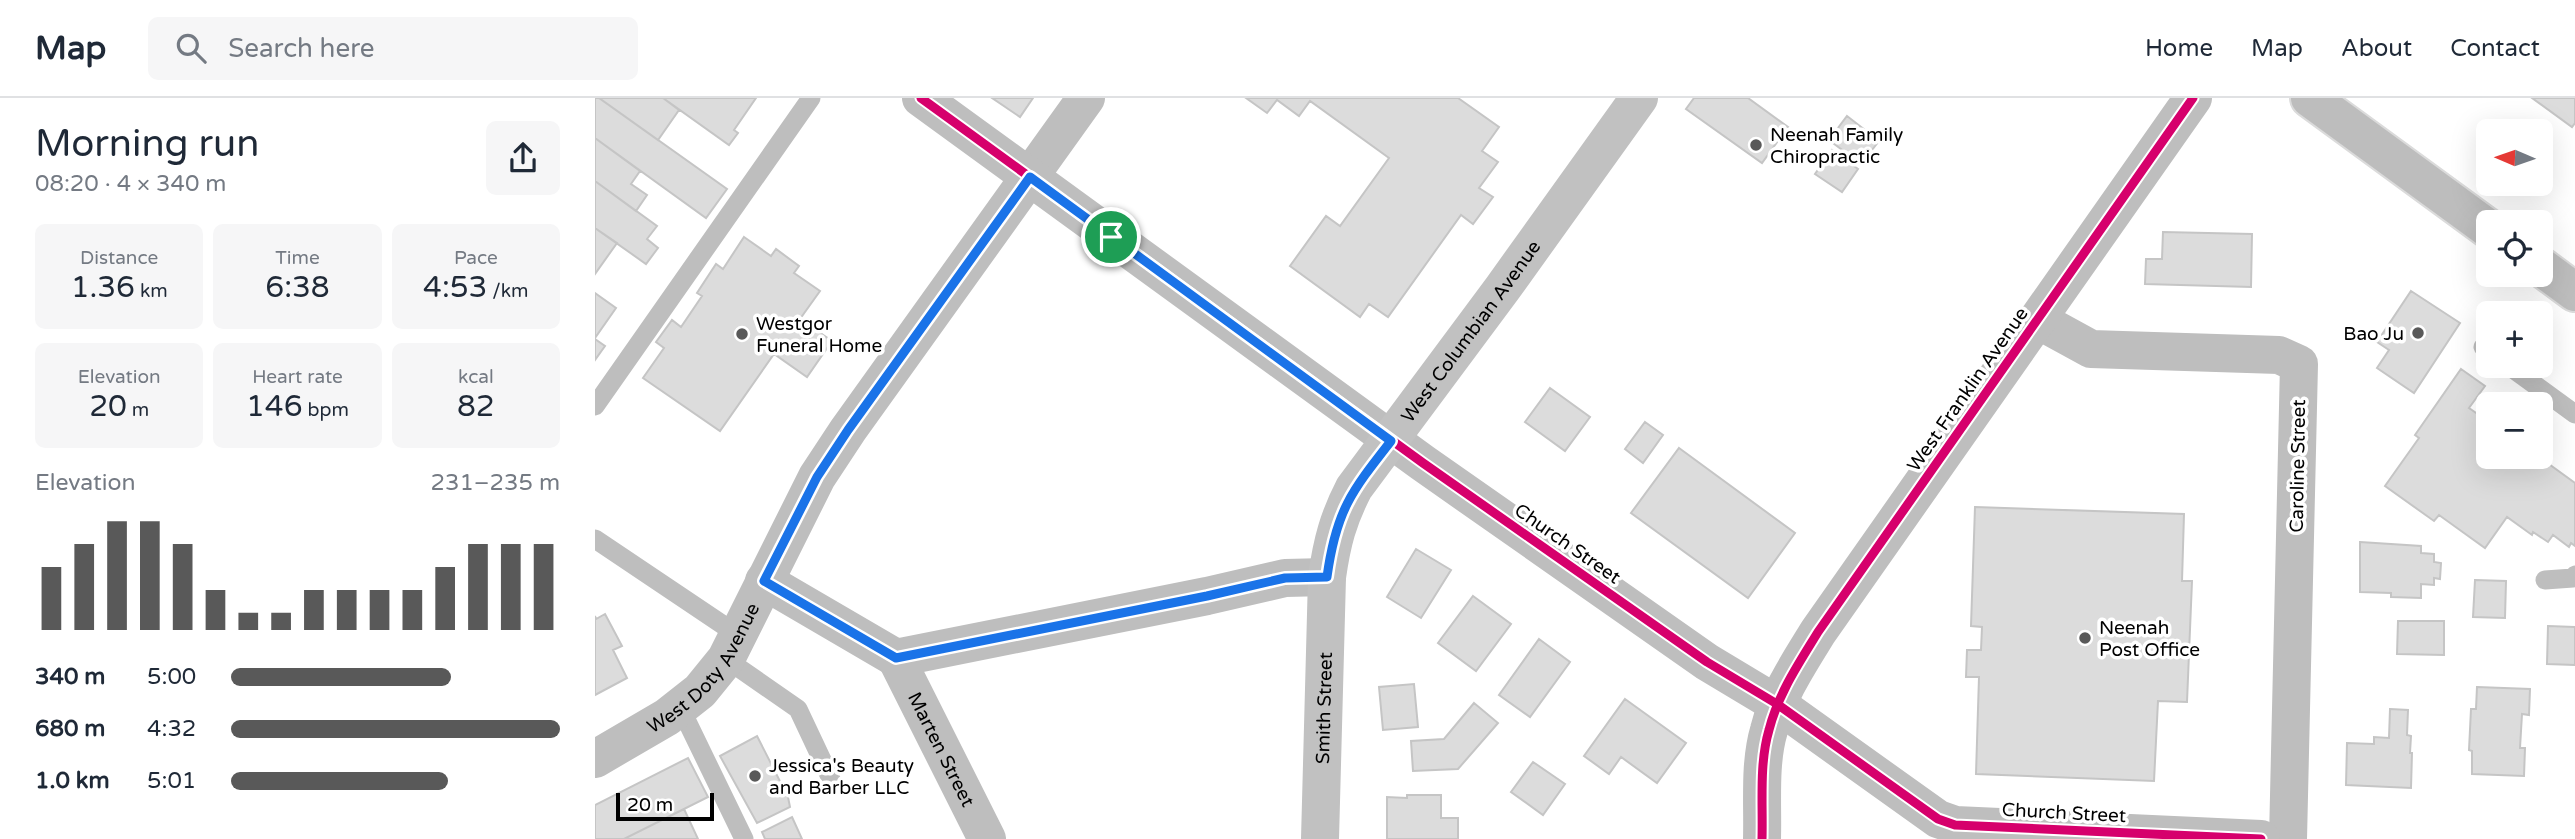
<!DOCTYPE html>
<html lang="en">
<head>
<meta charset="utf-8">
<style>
	body { margin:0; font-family:"Varela Round",sans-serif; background:#f6f6f7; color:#1f2937; height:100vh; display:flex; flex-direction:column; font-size:26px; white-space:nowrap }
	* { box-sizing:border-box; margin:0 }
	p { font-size:23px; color:#747a83 }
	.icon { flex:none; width:38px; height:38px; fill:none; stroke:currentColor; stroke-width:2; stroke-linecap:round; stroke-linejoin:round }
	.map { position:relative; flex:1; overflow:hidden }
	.details { display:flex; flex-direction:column; background:#fff; width:595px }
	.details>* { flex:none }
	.needle { width:46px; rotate:272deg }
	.fabs { position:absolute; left:1881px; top:21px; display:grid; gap:14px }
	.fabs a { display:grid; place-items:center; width:77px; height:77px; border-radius:10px; background:#fff; box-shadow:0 7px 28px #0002; font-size:35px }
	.scale { position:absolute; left:21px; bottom:18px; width:98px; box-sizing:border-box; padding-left:7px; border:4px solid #000; border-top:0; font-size:19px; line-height:24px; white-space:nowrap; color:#000; -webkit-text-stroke:5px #fff; paint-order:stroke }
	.pin { position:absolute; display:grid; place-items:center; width:60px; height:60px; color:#fff; margin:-30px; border:4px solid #fff; border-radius:50%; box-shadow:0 2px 7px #0007 }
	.round { display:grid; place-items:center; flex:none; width:74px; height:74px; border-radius:10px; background:#f6f6f7 }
	.head { display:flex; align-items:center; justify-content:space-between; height:119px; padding:0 35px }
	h1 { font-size:38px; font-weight:600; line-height:52px }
	.figures { display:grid; grid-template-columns:repeat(3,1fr); gap:10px; height:119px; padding:7px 35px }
	.figures div { display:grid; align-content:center; border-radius:10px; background:#f6f6f7; text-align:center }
	.figures b { font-size:30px; font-weight:600 }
	.figures small { font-size:19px; font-weight:400 }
	.figures p { font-size:19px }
	.chart { height:196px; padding:14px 35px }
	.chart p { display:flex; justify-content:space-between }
	.chart svg { width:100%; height:126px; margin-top:7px; stroke:#595959; stroke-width:6 }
	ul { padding:0 35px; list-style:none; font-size:23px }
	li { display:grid; grid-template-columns:112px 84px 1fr; align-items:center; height:52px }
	li i { height:18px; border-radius:9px; background:#595959 }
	header { display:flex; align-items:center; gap:42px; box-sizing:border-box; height:98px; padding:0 35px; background:#fff; border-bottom:2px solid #e0e1e3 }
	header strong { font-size:33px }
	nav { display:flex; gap:38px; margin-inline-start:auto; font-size:24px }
	.search { width:490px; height:63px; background:#f6f6f7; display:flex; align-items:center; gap:18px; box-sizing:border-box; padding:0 24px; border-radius:10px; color:#747a83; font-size:26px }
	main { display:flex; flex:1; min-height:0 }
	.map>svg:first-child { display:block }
	.building { fill:#dcdcdc; stroke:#c5c5c5; stroke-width:2 }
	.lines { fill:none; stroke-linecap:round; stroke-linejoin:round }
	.primary-casing { stroke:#dbdbdb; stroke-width:42 }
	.service { stroke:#bebebe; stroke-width:19 }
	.minor { stroke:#bebebe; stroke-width:38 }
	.tertiary { stroke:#bebebe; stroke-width:38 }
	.secondary { stroke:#c1c1c1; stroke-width:38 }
	.primary { stroke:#bdbdbd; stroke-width:38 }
	.cycleway-casing { stroke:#fff; stroke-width:13 }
	.cycleway { stroke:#d6006c; stroke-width:9 }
	.route-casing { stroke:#fff; stroke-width:14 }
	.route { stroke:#1a73e8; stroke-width:9 }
	.poi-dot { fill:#595959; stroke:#fff; stroke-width:2.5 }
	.labels { text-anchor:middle; stroke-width:7; stroke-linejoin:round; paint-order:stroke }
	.poi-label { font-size:19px; fill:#000; stroke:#fff; text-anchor:start }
	.street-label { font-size:19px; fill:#000; stroke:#fff }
</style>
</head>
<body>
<header>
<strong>Map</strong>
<div class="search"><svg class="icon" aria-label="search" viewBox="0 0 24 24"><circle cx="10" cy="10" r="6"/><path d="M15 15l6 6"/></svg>Search here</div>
<nav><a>Home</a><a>Map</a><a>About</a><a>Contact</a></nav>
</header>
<main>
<section class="details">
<div class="head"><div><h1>Morning run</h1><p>08:20 · 4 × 340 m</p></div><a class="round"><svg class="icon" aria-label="share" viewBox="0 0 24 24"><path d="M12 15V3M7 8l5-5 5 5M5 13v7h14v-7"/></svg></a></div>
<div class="figures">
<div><p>Distance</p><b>1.36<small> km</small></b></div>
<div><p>Time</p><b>6:38</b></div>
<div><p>Pace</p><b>4:53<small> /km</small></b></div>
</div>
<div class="figures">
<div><p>Elevation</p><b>20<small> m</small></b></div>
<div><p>Heart rate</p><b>146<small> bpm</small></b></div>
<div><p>kcal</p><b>82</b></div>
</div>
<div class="chart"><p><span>Elevation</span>231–235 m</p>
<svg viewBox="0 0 160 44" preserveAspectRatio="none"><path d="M5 44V22M15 44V14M25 44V6M35 44V6M45 44V14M55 44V30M65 44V38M75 44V38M85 44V30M95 44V30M105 44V30M115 44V30M125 44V22M135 44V14M145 44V14M155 44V14"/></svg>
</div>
<ul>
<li><b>340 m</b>5:00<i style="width:67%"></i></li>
<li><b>680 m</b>4:32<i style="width:100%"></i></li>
<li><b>1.0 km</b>5:01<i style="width:66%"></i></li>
</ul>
</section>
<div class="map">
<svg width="1980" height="741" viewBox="0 0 1980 741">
	<rect width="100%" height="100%" fill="#fff"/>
	<path class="building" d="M0 0H4L132 91 111 120 0 40Z
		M4 0H68L84 12 63 42Z
		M68 0H161L139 32 143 35 134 47Z
		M397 0H438L425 19Z
		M651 0H863L904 29 887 53 903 64 884 90 898 99 878 126 866 117 793 219 774 206 765 219 695 168 731 118 745 128 794 60 715 3 704 18 682 2 672 15Z
		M1099 0H1153L1193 29 1167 65 1091 11Z
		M1937 0H1980V25L1977 29Z
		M1252 18 1284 43 1266 66 1234 42Z
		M0 40 45 73 36 86 52 97 41 113 0 83Z
		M1237 52 1263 71 1247 94 1220 76Z
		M0 83 62 128 52 141 63 150 51 166 0 130Z
		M0 130 22 145 0 176Z
		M1568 134 1657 136 1656 189 1550 186 1551 161H1567Z
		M149 139 176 158 181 151 204 168 199 175 225 193 205 221 237 243 212 279 179 256 125 333 48 280 69 250 61 244 77 222 86 229 107 198 102 195 121 166 128 171Z
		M1816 193 1865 225 1819 295 1782 270 1794 252 1782 244Z
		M0 195 21 210 0 240Z
		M0 241 10 248 0 262Z
		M1866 271 1890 288 1874 310 1894 324V359H1946V346L1954 351 1947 361 1980 385V448L1976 445 1974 449 1958 437 1953 444 1938 434 1937 437 1912 419 1890 450 1844 417 1839 423 1790 388 1824 340 1820 337Z
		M955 290 995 319 970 353 930 324Z
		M1050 324 1068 337 1048 365 1030 351Z
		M1084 350 1200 435 1153 500 1036 415Z
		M1380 409 1589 416 1587 483H1597L1592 604 1563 603 1559 683 1381 676 1384 579H1371L1372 552H1386L1387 529 1376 528Z
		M1765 444 1826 448V455L1839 456V464L1846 465 1845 481 1839 480V487L1826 486V500L1796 499V495L1765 494Z
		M821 451 856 472 826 520 792 499Z
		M1880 482 1911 483 1910 520 1878 519Z
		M878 498 916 526 881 573 843 545Z
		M10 516 27 548 18 552 32 580 0 597V518L1 521Z
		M1803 523H1849V557L1802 556Z
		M1953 528 1980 529V567L1952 566Z
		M944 541 975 564 935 619 904 597Z
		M819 586 823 629 788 632 784 589Z
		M1882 589 1935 591 1934 617 1927 616 1925 650H1930L1929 678 1877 676V653L1874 652 1876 611H1881Z
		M1030 601 1091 645 1062 685 1026 659 1014 676 989 658Z
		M879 605 903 625 863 671 818 673 816 643 849 641Z
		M1795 611 1813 612 1812 637 1816 638 1815 655H1817L1816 690 1751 687 1752 645 1779 646V639L1794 640Z
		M162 638 193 699 195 709 162 725 125 658Z
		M93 660 113 699 29 741H0V707Z
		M938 664 970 686 948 717 916 694Z
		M812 697H846V720H863V741H792V699L812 700Z
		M89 711 103 741H29Z
		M197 719 207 741H170L167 734Z"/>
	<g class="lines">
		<g class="primary-casing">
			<path id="primary" d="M1715 0 1894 131
				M1946 169 1980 194"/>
		</g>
		<path class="service" d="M1888 249 1894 253
			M1914 268 1980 316
			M0 308 216 0
			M0 441 143 537
			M1950 482 1978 480 1980 477
			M131 561 203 611 236 681
			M85 609 149 741"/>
		<g class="minor">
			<path d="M1443 222 1496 251 1684 257 1704 266 1693 741"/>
			<path d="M169 483 301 560 612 498 690 480 732 479"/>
			<path id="s1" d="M301 560 392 741"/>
			<path id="s2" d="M0 661 72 619 105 593 131 561 222 379 253 332 491 0"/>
			<path d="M1167 741C1168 705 1164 666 1174 632 1183 596 1204 565 1223 534L1598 0"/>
		</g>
		<path class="tertiary" d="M326 0 828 365 1112 564 1182 606 1343 721 1360 727 1666 741"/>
		<path class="secondary" id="s3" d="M725 741 732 479C737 444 743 421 759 390L907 191 1044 0"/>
		<use href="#primary" class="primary"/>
		<g class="cycleway-casing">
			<path id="cycleway" d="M326 0 828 365 1112 564 1182 606 1343 721 1360 727 1666 741
				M1167 741C1168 705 1164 666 1174 632 1183 596 1204 565 1223 534L1598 0"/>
		</g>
		<use href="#cycleway" class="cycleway"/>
	</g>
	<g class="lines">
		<g class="route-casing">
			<path id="route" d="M435 79 796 343C756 394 741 413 732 479L690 480 612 498 301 560 169 483 222 379 253 332Z"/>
		</g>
		<use href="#route" class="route"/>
	</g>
	<g class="poi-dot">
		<circle cx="1161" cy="47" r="7"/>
		<circle cx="1823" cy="235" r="7"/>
		<circle cx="147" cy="236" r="7"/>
		<circle cx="1490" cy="540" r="7"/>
		<circle cx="160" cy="678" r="7"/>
	</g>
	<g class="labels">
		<g class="poi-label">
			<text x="1175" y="43">Neenah Family<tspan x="1175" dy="22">Chiropractic</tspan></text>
			<text x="161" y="232">Westgor<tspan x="161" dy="22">Funeral Home</tspan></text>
			<text x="1809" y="242" text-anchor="end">Bao Ju</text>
			<text x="1504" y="536">Neenah<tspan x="1504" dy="22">Post Office</tspan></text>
			<text x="174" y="674">Jessica's Beauty<tspan x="174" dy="22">and Barber LLC</tspan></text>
		</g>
		<g class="street-label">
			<text dy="7" stroke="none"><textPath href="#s3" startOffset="551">West Columbian Avenue</textPath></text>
			<text transform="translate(1372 291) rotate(-55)" y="7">West Franklin Avenue</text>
			<text transform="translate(1702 368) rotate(-89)" y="7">Caroline Street</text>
			<text transform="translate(973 445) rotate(35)" y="7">Church Street</text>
			<text dy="7" stroke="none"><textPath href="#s2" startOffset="145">West Doty Avenue</textPath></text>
			<text dy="7" stroke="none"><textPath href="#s3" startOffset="131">Smith Street</textPath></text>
			<text dy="7" stroke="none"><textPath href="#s1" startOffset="102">Marten Street</textPath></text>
			<text transform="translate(1469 714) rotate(3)" y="7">Church Street</text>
		</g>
	</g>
</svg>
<div class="fabs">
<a><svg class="needle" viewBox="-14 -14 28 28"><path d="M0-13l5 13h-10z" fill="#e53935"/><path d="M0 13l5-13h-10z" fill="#747a83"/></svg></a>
<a><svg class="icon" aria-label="locate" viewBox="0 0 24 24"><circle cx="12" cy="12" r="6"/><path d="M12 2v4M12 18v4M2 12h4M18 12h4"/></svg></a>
<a>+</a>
<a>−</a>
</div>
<div class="scale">20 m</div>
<div class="pin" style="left:516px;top:139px;background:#1e9e55"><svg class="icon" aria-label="arrive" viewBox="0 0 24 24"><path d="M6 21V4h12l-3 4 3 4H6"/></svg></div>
</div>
</main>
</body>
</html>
